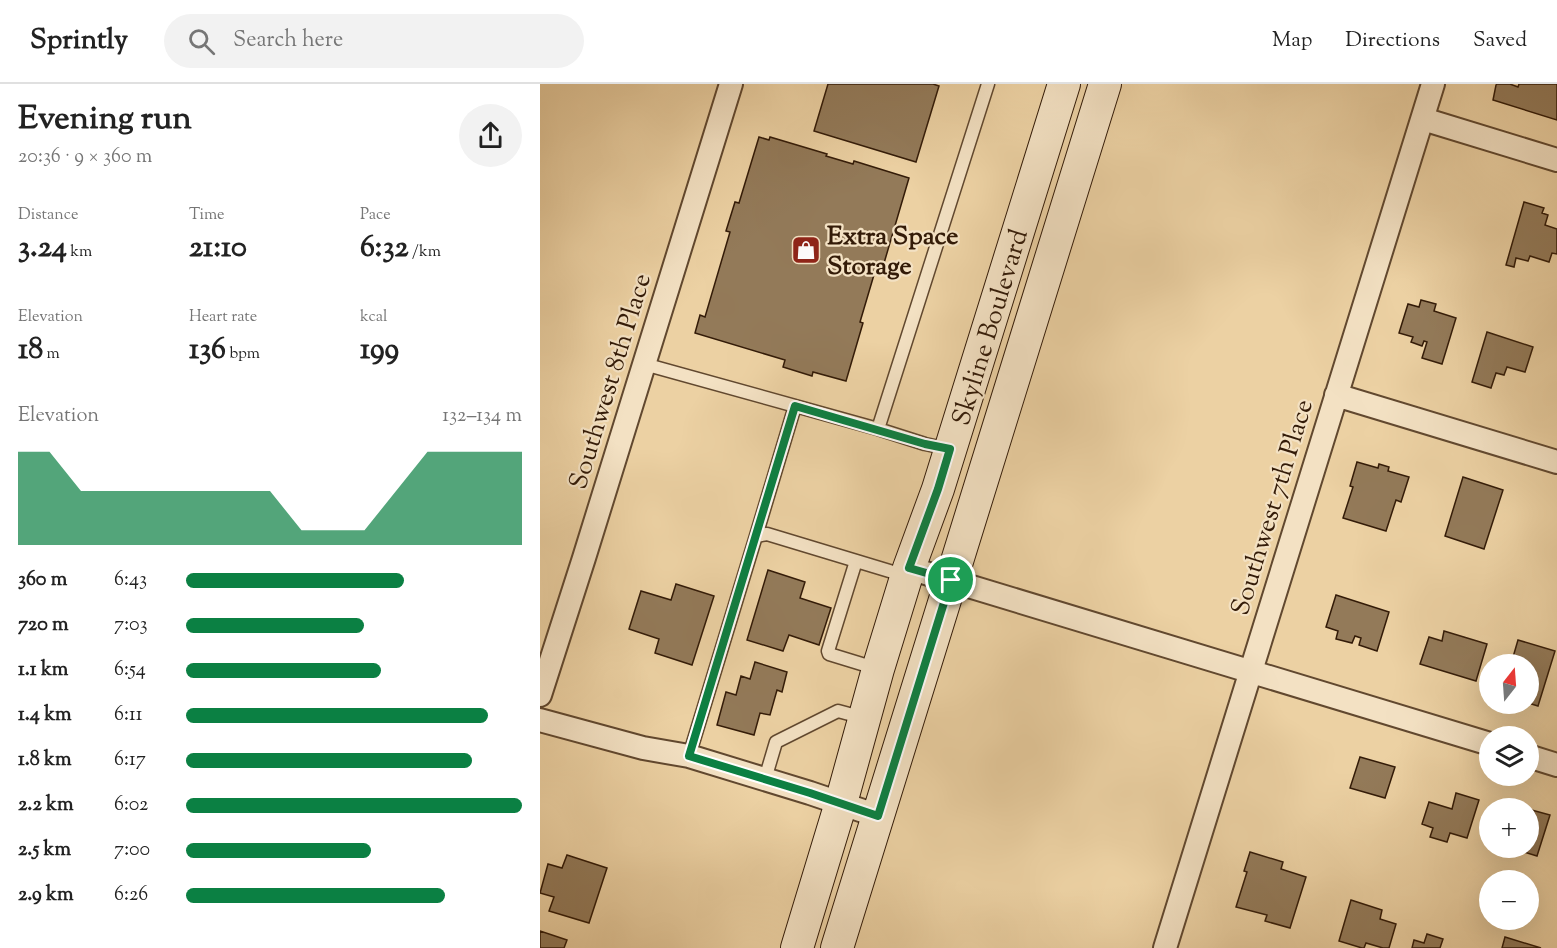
<!DOCTYPE html>
<html lang="en">
<head>
<meta charset="utf-8">
<style>
	body { margin:0; font-family:"Sorts Mill Goudy",serif; background:#f2f2f2; color:#222; height:100vh; display:flex; flex-direction:column; font-size:22px; white-space:nowrap }
	* { box-sizing:border-box; margin:0 }
	p { font-size:20px; color:#767676 }
	.icon { flex:none; width:33px; height:33px; fill:none; stroke:currentColor; stroke-width:2; stroke-linecap:round; stroke-linejoin:round }
	.map { position:relative; flex:1; overflow:hidden }
	.panel { display:flex; flex-direction:column; background:#fff; width:540px }
	.panel>* { flex:none }
	.needle { width:39px; rotate:17deg }
	.buttons { position:absolute; left:939px; top:570px; display:grid; gap:12px }
	.buttons a { display:grid; place-items:center; width:60px; height:60px; border-radius:50%; background:#fff; box-shadow:0 6px 24px #0002; font-size:30px }
	.pin { position:absolute; display:grid; place-items:center; width:51px; height:51px; color:#fff; margin:-26px; border:3px solid #fff; border-radius:50%; box-shadow:0 2px 6px #0007 }
	.round { display:grid; place-items:center; flex:none; width:63px; height:63px; border-radius:32px; background:#f2f2f2 }
	.headline { display:flex; align-items:center; justify-content:space-between; height:102px; padding:0 18px }
	h1 { font-size:33px; font-weight:700; line-height:45px }
	.figures { display:grid; grid-template-columns:repeat(3,1fr); gap:9px; height:102px; padding:6px 18px }
	.figures div { display:grid; align-content:center }
	.figures b { font-size:30px; font-weight:700 }
	.figures small { font-size:16px; font-weight:400 }
	.figures p { font-size:16px }
	.chart { height:168px; padding:12px 18px }
	.chart p { display:flex; justify-content:space-between }
	.chart svg { width:100%; height:108px; margin-top:6px; fill:#0b8043; opacity:.7 }
	ul { padding:0 18px; list-style:none; font-size:20px }
	li { display:grid; grid-template-columns:96px 72px 1fr; align-items:center; height:45px }
	li i { height:15px; border-radius:8px; background:#0b8043 }
	header { display:flex; align-items:center; gap:36px; box-sizing:border-box; height:84px; padding:0 30px; background:#fff; border-bottom:2px solid #e0e0e0 }
	header strong { font-size:28px }
	nav { display:flex; gap:33px; margin-inline-start:auto; font-size:21px }
	.search { width:420px; height:54px; background:#f2f2f2; display:flex; align-items:center; gap:15px; box-sizing:border-box; padding:0 21px; border-radius:33px; color:#767676; font-size:22px }
	main { display:flex; flex:1; min-height:0 }
	.map>svg:first-child { display:block }
	.building { fill:#937a59; stroke:#331b08; stroke-width:1.5 }
	.lines { fill:none; stroke-linecap:round; stroke-linejoin:round }
	.lane-casing { stroke:#61482f; stroke-width:15 }
	.street-casing { stroke:#61482f; stroke-width:26 }
	.secondary-casing { stroke:#331b08; stroke-width:34 }
	.lane { stroke:#f3e1c3; stroke-width:12 }
	.street { stroke:#f3e1c3; stroke-width:22 }
	.secondary { stroke:#f3e1c3; stroke-width:32 }
	.route-casing { stroke:#fff; stroke-width:12 }
	.route { stroke:#0b8043; stroke-width:8 }
	.labels { text-anchor:middle; stroke-width:4.5; stroke-linejoin:round; paint-order:stroke }
	.poi-label { font-size:26px; font-weight:bold; fill:#331b08; stroke:#f3e1c3; text-anchor:start }
	.street-label { font-size:26px; fill:#331b08; stroke:#f3e1c3 }
</style>
</head>
<body>
<header>
<strong>Sprintly</strong>
<div class="search"><svg class="icon" aria-label="search" viewBox="0 0 24 24"><circle cx="10" cy="10" r="6"/><path d="M15 15l6 6"/></svg>Search here</div>
<nav><a>Map</a><a>Directions</a><a>Saved</a></nav>
</header>
<main>
<section class="panel">
<div class="headline"><div><h1>Evening run</h1><p>20:36 · 9 × 360 m</p></div><a class="round"><svg class="icon" aria-label="share" viewBox="0 0 24 24"><path d="M12 15V3M7 8l5-5 5 5M5 13v7h14v-7"/></svg></a></div>
<div class="figures">
<div><p>Distance</p><b>3.24<small> km</small></b></div>
<div><p>Time</p><b>21:10</b></div>
<div><p>Pace</p><b>6:32<small> /km</small></b></div>
</div>
<div class="figures">
<div><p>Elevation</p><b>18<small> m</small></b></div>
<div><p>Heart rate</p><b>136<small> bpm</small></b></div>
<div><p>kcal</p><b>199</b></div>
</div>
<div class="chart"><p><span>Elevation</span>132–134 m</p>
<svg viewBox="0 0 160 44" preserveAspectRatio="none"><path d="M0 44V6L10 6L20 22L30 22L40 22L50 22L60 22L70 22L80 22L90 38L100 38L110 38L120 22L130 6L140 6L150 6L160 6V44z"/></svg>
</div>
<ul>
<li><b>360 m</b>6:43<i style="width:65%"></i></li>
<li><b>720 m</b>7:03<i style="width:53%"></i></li>
<li><b>1.1 km</b>6:54<i style="width:58%"></i></li>
<li><b>1.4 km</b>6:11<i style="width:90%"></i></li>
<li><b>1.8 km</b>6:17<i style="width:85%"></i></li>
<li><b>2.2 km</b>6:02<i style="width:100%"></i></li>
<li><b>2.5 km</b>7:00<i style="width:55%"></i></li>
<li><b>2.9 km</b>6:26<i style="width:77%"></i></li>
</ul>
</section>
<div class="map">
<svg width="1017" height="864" viewBox="0 0 1017 864">
	<rect width="100%" height="100%" fill="#ecd1a3"/>
	<filter id="stains"><feTurbulence type="fractalNoise" baseFrequency=".00333" numOctaves="4"/><feColorMatrix values="0 0 0 0 .2 0 0 0 0 .09 0 0 0 0 .02 0 0 0 .5 -.17"/></filter>
	<radialGradient id="worn" r=".72"><stop offset=".6" stop-color="#630" stop-opacity="0"/><stop offset="1" stop-color="#630" stop-opacity=".3"/></radialGradient>
	<path class="building" d="M288 0H393L399 2 376 78 274 47Z
		M957 0H970L978 3 979 0H1017V36L953 16 956 1Z
		M219 53 229 56 230 53 287 70 286 72 313 80 314 77 369 94 342 186 336 184 320 238 323 239 306 297 273 288 272 292 243 283 245 276 155 249 160 231 165 233 190 148 186 147 195 118 199 119Z
		M984 118 1004 124 1002 129 1008 131 1005 141 1017 145V170L1012 169 1009 178 990 172 988 177 976 174 974 183 966 181Z
		M881 216 896 220 894 227 916 234 902 280 882 274 887 258 884 257 882 262 871 258 873 253 859 249 868 220 879 223Z
		M947 248 993 263 985 288 967 283 964 291 956 289 951 304 932 298Z
		M817 378 838 384 839 380 849 383 848 387 869 393 861 418 856 416 846 447 803 434 813 403 810 402Z
		M923 393 963 406 944 465 905 452Z
		M228 486 265 498 260 514 291 524 279 561 249 551 243 567 207 556Z
		M136 500 174 512 152 581 115 569 119 555 89 545 101 507 131 516Z
		M796 511 849 528 837 567 819 561 821 554 815 552 812 559 796 555 798 547 786 543Z
		M904 547 947 560 936 597 880 580 889 553 902 557Z
		M978 556 1015 567 998 622 988 619V580H971Z
		M215 578 247 588 242 608 237 606 230 631 220 629 214 651 177 641 186 608 196 611 201 592 210 595Z
		M820 673 855 683 845 714 810 704Z
		M916 709 939 716 927 754 910 749 907 758 890 753 893 744 882 740 889 718 912 725Z
		M988 725 1010 731 997 772 971 764H988Z
		M710 768 743 778 741 785 766 793 750 844 725 837 727 831 696 823 707 788 704 787Z
		M27 771 67 784 49 839 9 827 14 813 0 809 8 780 22 784Z
		M811 816 842 826 840 835 856 840 849 864H843L826 859 824 864H822L799 857Z
		M0 847 27 856 24 864H0Z
		M887 850 903 855 900 864H872L874 856 884 859Z
		M965 853 1001 864H962Z"/>
	<g class="lines">
		<g class="lane-casing">
			<path id="lane" d="M104 280 338 345 385 360 409 365
				M338 345 448 0
				M216 452 255 322
				M316 477 288 567 289 570 338 585
				M149 672 216 452 227 450 366 492
				M225 695 236 658 298 627 324 634"/>
		</g>
		<g class="street-casing">
			<path id="street" d="M883 35 1017 76
				M796 311 1017 378
				M369 484 950 660
				M0 611 44 474 191 0
				M0 636 103 664 149 672 270 709 338 732
				M988 672 1017 681
				M625 864 893 0"/>
		</g>
		<g class="secondary-casing">
			<path id="secondary" d="M257 864 301 719 338 585 369 484 398 405 524 0
				M297 864 565 0"/>
		</g>
		<use href="#lane" class="lane"/>
		<use href="#street" class="street"/>
		<use href="#secondary" class="secondary"/>
	</g>
	<g class="lines">
		<g class="route-casing">
			<path id="route" d="M255 322 385 360 410 365 398 405 369 484 411 496 338 732 270 709 149 672Z"/>
		</g>
		<use href="#route" class="route"/>
	</g>
	<defs>
		<g id="shop-square" transform="scale(1.5)"><rect x="-9" y="-9" width="18" height="18" rx="4" fill="#8f2418" stroke="#f3e1c3"/><path d="M-5-2.5h2.3a2.7 3.5 0 0 1 5.4 0H5L5.5 6h-11ZM-1.5-2.5h3a1.5 2.3 0 0 0-3 0Z" fill="#fff"/></g>
	</defs>
	<g fill-rule="evenodd">
		<use href="#shop-square" x="266" y="166"/>
	</g>
	<g class="labels">
		<g class="poi-label">
			<text x="287" y="160">Extra Space<tspan x="287" dy="30">Storage</tspan></text>
		</g>
		<g class="street-label">
			<text transform="translate(449 243) rotate(-73)" y="9">Skyline Boulevard</text>
			<text transform="translate(69 297) rotate(-73)" y="9">Southwest 8th Place</text>
			<text transform="translate(731 423) rotate(-73)" y="9">Southwest 7th Place</text>
		</g>
	</g>
	<rect width="100%" height="100%" filter="url(#stains)"/>
	<rect width="100%" height="100%" fill="url(#worn)"/>
</svg>
<div class="buttons">
<a><svg class="needle" viewBox="-14 -14 28 28"><path d="M0-13l5 13h-10z" fill="#e53935"/><path d="M0 13l5-13h-10z" fill="#767676"/></svg></a>
<a><svg class="icon" aria-label="layers" viewBox="0 0 24 24"><path d="M12 4l9 5-9 5-9-5zM3 14l9 5 9-5"/></svg></a>
<a>+</a>
<a>−</a>
</div>
<div class="pin" style="left:411px;top:496px;background:#1e9e55"><svg class="icon" aria-label="arrive" viewBox="0 0 24 24"><path d="M6 21V4h12l-3 4 3 4H6"/></svg></div>
</div>
</main>
</body>
</html>
